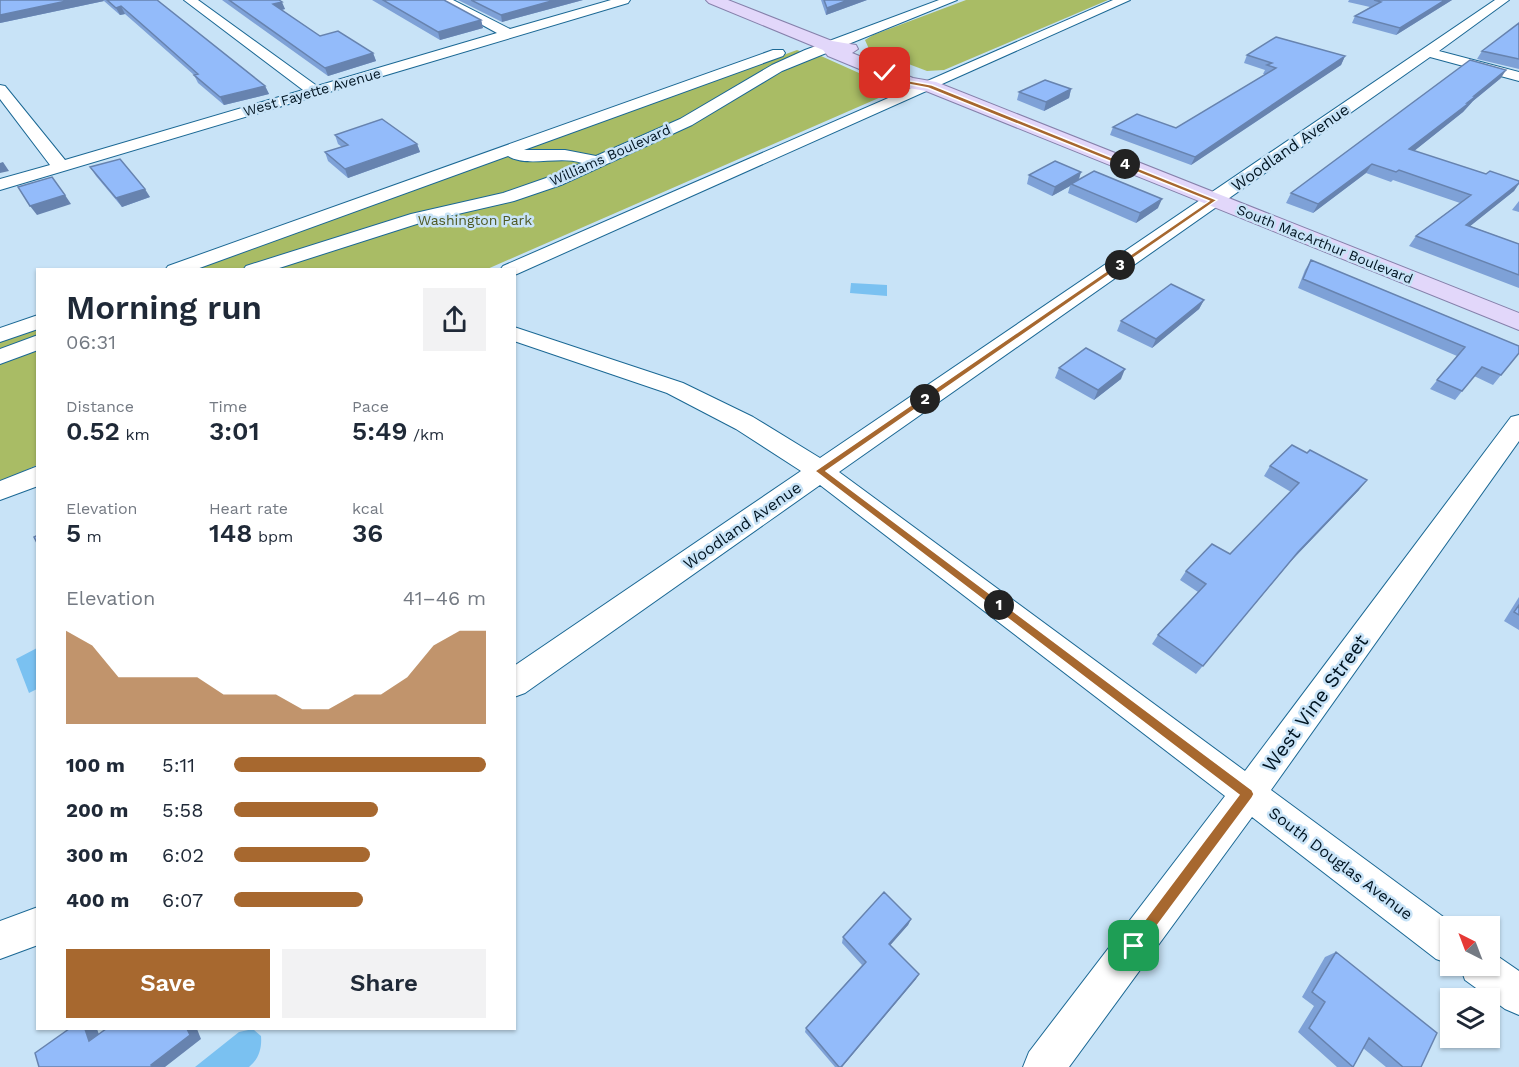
<!DOCTYPE html>
<html lang="en">
<head>
<meta charset="utf-8">
<style>
	body { margin:0; font-family:"Work Sans",sans-serif; background:#f2f2f3; color:#1f2937; height:100vh; display:flex; flex-direction:column; font-size:22px; white-space:nowrap }
	* { box-sizing:border-box; margin:0 }
	p { font-size:20px; color:#747a83 }
	.icon { flex:none; width:33px; height:33px; fill:none; stroke:currentColor; stroke-width:2; stroke-linecap:round; stroke-linejoin:round }
	.map { position:relative; flex:1; overflow:hidden }
	.sheet { position:absolute; left:36px; top:268px; width:480px; height:762px; display:flex; flex-direction:column; background:#fff; border-radius:0px; box-shadow:0 2px 4px #0004 }
	.sheet>* { flex:none }
	.needle { width:39px; rotate:318deg }
	.buttons { position:absolute; left:1440px; top:916px; display:grid; gap:12px }
	.buttons a { display:grid; place-items:center; width:60px; height:60px; border-radius:0px; background:#fff; box-shadow:0 2px 4px #0004; font-size:30px }
	.pin { position:absolute; display:grid; place-items:center; width:51px; height:51px; color:#fff; margin:-26px; border-radius:12px; box-shadow:0 3px 9px #0006 }
	.km { position:absolute; width:30px; height:30px; margin:-15px; border-radius:50%; background:#222; color:#fff; font-size:16px; line-height:30px; text-align:center }
	.round { display:grid; place-items:center; flex:none; width:63px; height:63px; border-radius:0px; background:#f2f2f3 }
	.head { display:flex; align-items:center; justify-content:space-between; height:102px; padding:0 30px }
	h1 { font-size:33px; font-weight:600; line-height:45px }
	.metrics { display:grid; grid-template-columns:repeat(3,1fr); gap:9px; height:102px; padding:6px 30px }
	.metrics div { display:grid; align-content:center }
	.metrics b { font-size:26px; font-weight:600 }
	.metrics small { font-size:16px; font-weight:400 }
	.metrics p { font-size:16px }
	.chart { height:168px; padding:12px 30px }
	.chart p { display:flex; justify-content:space-between }
	.chart svg { width:100%; height:108px; margin-top:6px; fill:#a7682f; opacity:.7 }
	.cta { display:flex; gap:12px; margin-top:auto; padding:12px 30px }
	.cta a { flex:1; height:69px; border-radius:0px; background:#a7682f; color:#fff; font-size:24px; font-weight:600; line-height:69px; text-align:center }
	.cta a+a { background:#f2f2f3; color:#1f2937 }
	ul { padding:0 30px; list-style:none; font-size:20px }
	li { display:grid; grid-template-columns:96px 72px 1fr; align-items:center; height:45px }
	li i { height:15px; border-radius:8px; background:#a7682f }
	.map>svg:first-child { display:block }
	.green { fill:#a9bc65 }
	.water { fill:#7ac1f1 }
	.lines { fill:none; stroke-linecap:round; stroke-linejoin:round }
	.minor-casing { stroke:#1b6894; stroke-width:2 }
	.major-casing { stroke:#8681ab; stroke-width:2 }
	.minor { fill:#fff; fill-rule:evenodd }
	.major { fill:#e2d7fa; fill-rule:evenodd }
	.wall { fill:#7ea1d7 }
	.shaded-wall { fill:#6783af }
	.building { fill:#93bbfa; stroke:#6783af; stroke-width:1.5 }
	.route { fill:#a7682f; stroke:#fff; stroke-width:1.5 }
	.labels { text-anchor:middle; stroke-width:5; stroke-linejoin:round; paint-order:stroke }
	.far-street-label { font-size:14px; fill:#001421; stroke:#c8e3f7 }
	.far-park-label { font-size:14px; fill:#4e5924; stroke:#c8e3f7 }
	.street-label { font-size:16px; fill:#001421; stroke:#c8e3f7 }
	.near-street-label { font-size:20px; fill:#001421; stroke:#c8e3f7 }
</style>
</head>
<body>
<div class="map">
<svg width="1519" height="1067" viewBox="0 0 1519 1067">
	<rect width="100%" height="100%" fill="#c8e3f7"/>
	<path class="green" d="M966 0H1108L944 70 927 71 869 49 865 40 873 35Z
		M797 50 815 57 821 56 897 90 485 270H195Z
		M37 327V465L0 482V340Z"/>
	<path class="water" d="M851 283 887 285V296L850 293Z
		M37 648V689L29 693 16 659Z
		M253 1029 261 1036C262 1048 259 1059 249 1067H195L239 1032Z"/>
	<g class="lines">
		<g class="minor-casing">
			<path id="minor" d="M184 0H198L317 86 497 33 437 0H453L510 29 611 0H630L628 3 0 190V179L50 165 0 99V85L5 86 65 160 303 90Z
				M939 0H957L782 71 692 125 561 185 514 201 423 222 273 270H243L246 266 411 214 503 193 549 177 582 163C559 155 528 168 508 156L194 270H165L168 266 773 50H783L785 53 783 56 524 150H565L596 156 680 119 772 65 805 50Z
				M1113 0H1130L517 274 514 275V270H500L503 266Z
				M1495 0H1509L1439 51 1519 72V81L1430 57 839 472 1245 771 1511 417 1519 415V441L1271 790 1457 927H1450V964L1436 959 1252 817 1069 1067H1023L1029 1052 1225 796 820 485 525 693 514 697V666L801 471 736 429 667 393 514 341V327L683 383 753 417 820 458Z
				M38 315V329L0 342V328Z
				M38 335V350L0 364V349Z
				M38 466V486L0 500V481Z
				M38 907V945L0 959V921Z
				M1490 951 1519 971V1015L1505 1009 1465 980 1460 966H1490Z"/>
		</g>
		<g class="major-casing">
			<path id="major" d="M706 0H728L832 41 856 45 858 49 852 53 913 78 936 82 1519 313V330L926 91 903 87 828 56 823 50 709 3Z"/>
		</g>
		<use href="#minor" class="minor"/>
		<use href="#major" class="major"/>
	</g>
	<path class="wall" d="M0 0H157L265 86 269 94 224 105 198 83 194 75 141 28 125 14 120 15 104 1 0 23Z
		M222 0H279L285 9 282 10 320 36 373 53 376 61 328 76Z
		M372 0H444L481 20 483 28 440 40Z
		M458 0H583L502 22Z
		M821 0H867L826 15Z
		M1349 0H1452L1396 35 1352 23 1355 16 1370 7 1348 2Z
		M1519 23V69L1477 59 1482 51Z
		M1247 55 1345 56 1341 65 1191 165 1110 135 1113 127 1176 128 1266 74H1263L1265 70 1244 63Z
		M1501 78 1473 101 1463 112 1414 151 1486 174 1519 181V184L1514 191 1470 226 1519 244V288L1409 246 1416 236 1460 203 1393 180 1391 182 1366 173 1313 213 1286 203 1291 193Z
		M1071 89 1069 98 1044 111 1017 100 1019 92Z
		M335 135 417 144 420 152 348 178 328 161 325 152 342 147 338 144Z
		M90 167 150 197 122 207 96 176Z
		M1081 172 1079 179 1158 208 1136 223 1068 193 1070 186 1052 196 1027 184 1029 175Z
		M1519 201V212L1512 210Z
		M1311 260 1519 346 1501 375 1493 385 1474 376 1455 400 1430 389 1457 356 1298 288 1305 270Z
		M1204 300 1199 309 1152 348 1117 331 1121 321Z
		M1059 368 1121 379 1094 400 1055 378Z
		M1270 466 1359 490 1290 562 1196 674 1152 644 1158 635 1198 592 1180 580 1186 571 1230 554 1291 492 1264 476Z
		M1519 597V630L1504 621Z
		M911 919 908 925 890 945 916 979 842 1067H835L805 1032 806 1028 862 965 842 943 843 937Z
		M1336 952 1421 1067H1386L1363 1048 1353 1067H1337L1298 1032 1314 1006 1302 997 1325 957Z"/>
	<path class="shaded-wall" d="M71 0H103L104 1 0 23V15Z
		M555 0H583L502 22 501 15Z
		M848 0H867L826 15 827 8Z
		M1445 0H1452L1396 35 1400 28Z
		M282 2 285 9 276 11 273 4Z
		M121 6 125 14 120 15 116 8Z
		M481 20 483 28 440 40 438 32Z
		M373 53 376 61 328 76 325 68Z
		M1345 56 1341 65 1191 165 1195 157Z
		M1506 70 1501 78 1473 101 1463 112 1404 159 1409 149Z
		M265 86 269 94 224 105 220 97Z
		M1071 89 1069 98 1044 111 1046 102Z
		M417 144 420 152 348 178 345 169Z
		M3 162 9 171 0 173V163Z
		M1372 164 1366 173 1313 213 1318 204Z
		M1081 172 1078 181 1071 184 1070 186 1052 196 1055 187Z
		M1519 183 1514 191 1459 235 1466 225Z
		M145 189 150 197 122 207 116 198Z
		M65 195 71 204 37 215 30 206Z
		M1162 199 1158 208 1136 223 1140 213Z
		M1204 300 1199 309 1152 348 1156 339Z
		M1125 369 1121 379 1094 400 1098 390Z
		M1367 480 1359 490 1290 562 1196 674 1298 552Z
		M911 919 908 925 887 949 889 944Z
		M919 974 916 979 842 1067H841Z
		M85 1029H97L103 1045 89 1041Z
		M187 1029H197L201 1039 165 1067H152L151 1065Z"/>
	<path class="building" d="M0 0H71L0 15Z
		M107 0H157L265 86 220 97 194 75 198 74 137 20 121 6 116 8Z
		M229 0H279L282 2 273 4 320 36 338 31 373 53 325 68Z
		M383 0H444L481 20 438 32Z
		M471 0H555L501 15Z
		M824 0H848L827 8Z
		M1374 0H1445L1400 28 1355 16 1381 2Z
		M1519 23V59L1482 51Z
		M1276 37 1345 56 1195 157 1113 127 1137 114 1176 128 1276 68 1267 65 1272 63 1247 55Z
		M1470 60 1506 70 1474 96H1476L1467 103H1469L1409 149 1486 174 1490 171 1519 181V183L1466 225 1519 244V275L1416 236 1471 195 1399 170 1396 172 1372 164 1318 204 1291 193Z
		M1045 80 1071 89 1046 102 1019 92Z
		M382 119 417 144 345 169 325 152 348 145 335 135Z
		M120 159 145 189 116 198 90 167Z
		M1055 161 1081 172 1055 187 1029 175Z
		M1094 171 1162 199 1140 213 1071 184Z
		M52 177 65 195 30 206 18 187Z
		M1311 260 1519 346V353L1501 375 1482 367 1462 391 1437 380 1465 347 1303 279Z
		M1171 284 1204 300 1156 339 1121 321Z
		M1086 348 1125 369 1098 390 1059 368Z
		M1292 445 1307 453 1310 450 1367 480 1298 552 1203 666 1158 635 1206 584 1186 571 1212 544 1230 554 1299 483 1270 466Z
		M38 535V545L34 537Z
		M1519 605V615L1514 612Z
		M884 892 911 919 889 944 919 974 841 1067H839L806 1028 866 962 843 937Z
		M1336 952 1437 1033 1421 1067H1403L1369 1038 1353 1067 1309 1028 1325 1002 1312 992Z
		M69 1029H85L89 1041 106 1029H187L190 1035 151 1065 152 1067H39L35 1053Z"/>
	<path class="route" d="M887 72 910 81 932 85 1217 200 826 471 1252 790 1254 794 1252 798 1139 950 1134 952 1129 950 1127 946 1129 941 1239 795 815 471 1209 201 928 88 907 84 883 73Z"/>
	<g class="labels">
		<g class="far-street-label">
			<text transform="translate(312 92) rotate(-16)" y="5">West Fayette Avenue</text>
			<text transform="translate(610 155) rotate(-24)" y="5">Williams Boulevard</text>
			<text transform="translate(1325 244) rotate(22)" y="5">South MacArthur Boulevard</text>
		</g>
		<g class="far-park-label">
			<text x="475" y="225">Washington Park</text>
		</g>
		<g class="street-label">
			<text transform="translate(1290 147) rotate(-35)" y="6">Woodland Avenue</text>
			<text transform="translate(742 525) rotate(-35)" y="6">Woodland Avenue</text>
			<text transform="translate(1341 863) rotate(37)" y="6">South Douglas Avenue</text>
		</g>
		<g class="near-street-label">
			<text transform="translate(1315 703) rotate(-54)" y="7">West Vine Street</text>
		</g>
	</g>
</svg>
<div class="buttons">
<a><svg class="needle" viewBox="-14 -14 28 28"><path d="M0-13l5 13h-10z" fill="#e53935"/><path d="M0 13l5-13h-10z" fill="#747a83"/></svg></a>
<a><svg class="icon" aria-label="layers" viewBox="0 0 24 24"><path d="M12 4l9 5-9 5-9-5zM3 14l9 5 9-5"/></svg></a>
</div>
<div class="pin" style="left:1134px;top:946px;background:#1e9e55"><svg class="icon" aria-label="arrive" viewBox="0 0 24 24"><path d="M6 21V4h12l-3 4 3 4H6"/></svg></div>
<div class="pin" style="left:885px;top:73px;background:#d93025"><svg class="icon" aria-label="check" viewBox="0 0 24 24"><path d="M5 12l5 5 9-10"/></svg></div>
<b class="km" style="left:999px;top:605px">1</b>
<b class="km" style="left:925px;top:399px">2</b>
<b class="km" style="left:1120px;top:265px">3</b>
<b class="km" style="left:1125px;top:164px">4</b>
<section class="sheet">
<div class="head"><div><h1>Morning run</h1><p>06:31</p></div><a class="round"><svg class="icon" aria-label="share" viewBox="0 0 24 24"><path d="M12 15V3M7 8l5-5 5 5M5 13v7h14v-7"/></svg></a></div>
<div class="metrics">
<div><p>Distance</p><b>0.52<small> km</small></b></div>
<div><p>Time</p><b>3:01</b></div>
<div><p>Pace</p><b>5:49<small> /km</small></b></div>
</div>
<div class="metrics">
<div><p>Elevation</p><b>5<small> m</small></b></div>
<div><p>Heart rate</p><b>148<small> bpm</small></b></div>
<div><p>kcal</p><b>36</b></div>
</div>
<div class="chart"><p><span>Elevation</span>41–46 m</p>
<svg viewBox="0 0 160 44" preserveAspectRatio="none"><path d="M0 44V6L10 12L20 25L30 25L40 25L50 25L60 32L70 32L80 32L90 38L100 38L110 32L120 32L130 25L140 12L150 6L160 6V44z"/></svg>
</div>
<ul>
<li><b>100 m</b>5:11<i style="width:100%"></i></li>
<li><b>200 m</b>5:58<i style="width:57%"></i></li>
<li><b>300 m</b>6:02<i style="width:54%"></i></li>
<li><b>400 m</b>6:07<i style="width:51%"></i></li>
</ul>
<div class="cta"><a>Save</a><a>Share</a></div>
</section>
</div>
</body>
</html>
